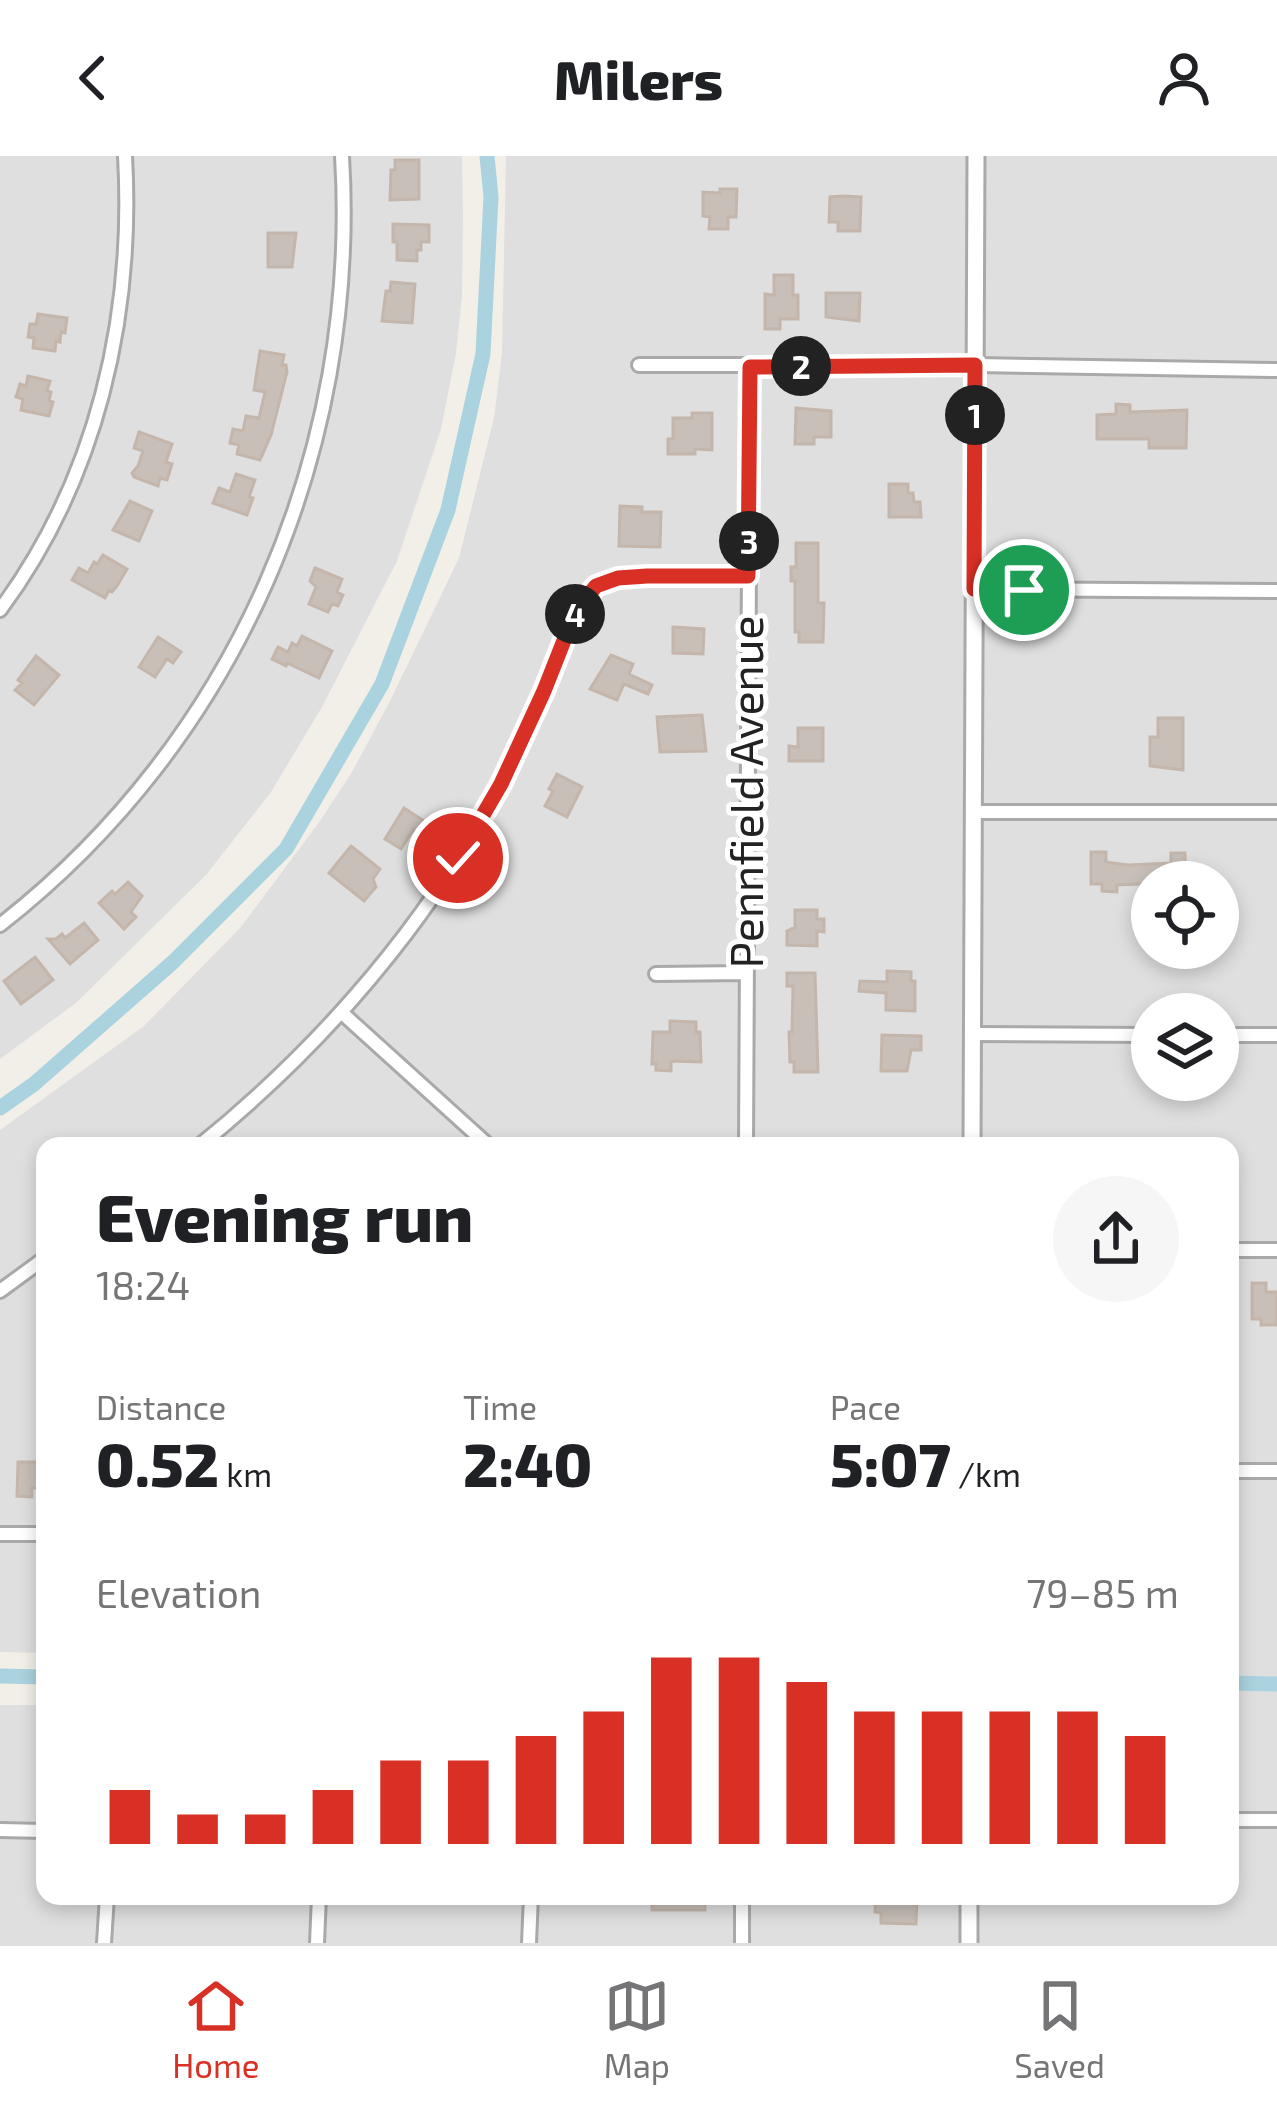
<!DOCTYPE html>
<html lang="en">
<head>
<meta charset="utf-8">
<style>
	body { margin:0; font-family:"Exo 2",sans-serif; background:#f6f6f6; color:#202124; height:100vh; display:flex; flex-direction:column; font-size:45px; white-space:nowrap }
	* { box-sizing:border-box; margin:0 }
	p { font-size:39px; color:#757577 }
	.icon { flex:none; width:66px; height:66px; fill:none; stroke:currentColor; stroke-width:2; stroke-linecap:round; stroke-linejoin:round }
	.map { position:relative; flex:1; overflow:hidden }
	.drawer { position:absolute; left:36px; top:981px; width:1203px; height:768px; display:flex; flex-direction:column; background:#fff; border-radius:24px; box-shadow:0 6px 18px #0003 }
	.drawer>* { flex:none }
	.buttons { position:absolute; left:1131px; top:705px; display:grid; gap:24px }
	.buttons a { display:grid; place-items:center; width:108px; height:108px; border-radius:50%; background:#fff; box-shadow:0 6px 18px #0003; font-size:60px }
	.pin { position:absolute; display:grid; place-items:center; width:102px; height:102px; color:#fff; margin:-51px; border:6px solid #fff; border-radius:50%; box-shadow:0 3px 12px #0007 }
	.km { position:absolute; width:60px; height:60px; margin:-30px; border-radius:50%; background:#222; color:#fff; font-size:33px; line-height:60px; text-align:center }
	.round { display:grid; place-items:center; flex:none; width:126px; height:126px; border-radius:63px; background:#f6f6f6 }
	.overview { display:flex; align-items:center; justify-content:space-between; height:204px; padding:0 60px }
	h1 { font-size:66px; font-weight:800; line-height:90px }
	.figures { display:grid; grid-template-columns:repeat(3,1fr); gap:18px; height:204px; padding:12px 60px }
	.figures div { display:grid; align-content:center }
	.figures b { font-size:60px; font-weight:800 }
	.figures small { font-size:33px; font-weight:400 }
	.figures p { font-size:33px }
	.chart { height:336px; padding:24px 60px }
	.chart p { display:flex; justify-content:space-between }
	.chart svg { width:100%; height:216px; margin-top:12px; stroke:#d93025; stroke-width:6 }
	header { display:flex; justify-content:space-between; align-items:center; height:156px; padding:0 60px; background:#fff; font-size:54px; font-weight:800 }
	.tab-bar { display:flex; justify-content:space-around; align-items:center; height:168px; border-top:3px solid #e0e0e0; background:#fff; font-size:33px; color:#757577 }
	.tab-bar a { display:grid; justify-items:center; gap:6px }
	.tab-bar .selected { color:#d93025 }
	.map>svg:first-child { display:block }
	.residential { fill:#e0dfdf; fill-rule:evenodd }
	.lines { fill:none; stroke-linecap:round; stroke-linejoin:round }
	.canal { stroke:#aad3df; stroke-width:15 }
	.building { fill:#c7bfb8; stroke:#c4b6ab; stroke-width:3 }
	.minor-casing { stroke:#a9a9a9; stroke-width:18 }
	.tertiary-casing { stroke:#a9a9a9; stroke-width:21 }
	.minor { stroke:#fff; stroke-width:12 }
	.tertiary { stroke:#fff; stroke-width:15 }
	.route-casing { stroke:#fff; stroke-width:24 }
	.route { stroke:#d93025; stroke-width:15 }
	.labels { text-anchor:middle; stroke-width:10; stroke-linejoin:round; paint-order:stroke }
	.street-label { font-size:45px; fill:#222; stroke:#fff }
</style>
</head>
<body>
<header><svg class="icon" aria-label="back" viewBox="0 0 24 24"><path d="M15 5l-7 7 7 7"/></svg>Milers<svg class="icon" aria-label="person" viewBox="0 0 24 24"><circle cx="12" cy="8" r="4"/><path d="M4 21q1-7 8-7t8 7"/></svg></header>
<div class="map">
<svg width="1277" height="1787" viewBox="0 0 1277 1787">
	<rect width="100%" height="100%" fill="#f2efe9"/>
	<path class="residential" d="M0 0H462L463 62 462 140 456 197 441 273 397 405 322 551 271 636 206 719 76 847 0 903Z
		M506 0H969L964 990H45V1497L0 1496V974L144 870 241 771 320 665 352 616 390 545 459 402 494 262 502 197Z
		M984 0H1277V1787H976L977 1740H1230V990H980ZM1152 726H1218V792H1152ZM1152 858H1218V924H1152Z
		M0 1549H45V1740H961V1787H0Z"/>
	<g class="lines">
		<path class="canal" d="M0 952 34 928 172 807 286 693 382 528 448 354 483 198 491 41 487 0
			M0 1520 45 1521
			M1230 1527 1277 1528"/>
	</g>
	<path class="building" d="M395 4H419V43L390 44 391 14H395Z
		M720 33H737L736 61H728V73H709L710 61 703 60V36L720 37Z
		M843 40 861 41 860 75H838V66H829L830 41Z
		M393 68 429 69V86H421V94H417V105L397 104V86H393Z
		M268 77H296L292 111H268Z
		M774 119H793V139H798V163H780V173H765V138L774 139Z
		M391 126 415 128 412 167 382 165 386 135H390Z
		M826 137H860L859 165 826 161Z
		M38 158 67 162 65 177 61 176 60 186 56 185 55 195 33 192 34 182 28 181 30 168H36Z
		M260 195 284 199 282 209H286L287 216 271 279 260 304 237 298 239 289 230 287 233 273 243 275 246 260 259 262 265 236 254 234Z
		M28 220 50 225 47 235 51 236 49 245 53 246 49 260 21 254 23 243 16 241 20 228 26 230Z
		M1116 248 1130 249V256L1187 254 1186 292H1149V283H1097V259L1116 258Z
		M796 252 831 255V281H814V288H795Z
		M692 257H712V294L695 293V298H668V283H673V262H692Z
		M139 276 172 288 166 306 172 308 167 324 160 322 158 330 134 321 132 317 138 310 143 295 134 292Z
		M236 318 255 324 249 341 253 342 247 359 213 347 219 332 230 336Z
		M889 328H908V337H913L914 346H920L921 361H889Z
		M130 345 152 355 139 385 113 374Z
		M620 350 642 351V356H661L660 391 619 390Z
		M796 387H818V447H824L823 486H799V476H795V425H791V411H796Z
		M103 399 127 413 117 430 112 436 109 434 105 442 72 424 79 412 88 417 94 406 97 408Z
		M315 412 342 423 337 436 343 439 338 450 332 448 328 456 309 448 316 431 310 425Z
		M673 471 704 473 703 498 673 497Z
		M302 480 332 495 319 522 287 507 286 510 272 503 278 491 288 496 292 487 297 490Z
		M158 481 181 496 173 507 167 503 155 521 139 511Z
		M611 499 633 508 629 518 652 529 648 538 624 528 617 544 590 533Z
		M36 500 59 519 34 549 15 534 22 527 18 524Z
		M702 559 706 595 660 596 657 561Z
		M1158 562H1183V614L1150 610V581H1158Z
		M798 572H823V605H789V590L798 591Z
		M557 618 582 631 567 661 545 650 553 635 549 633Z
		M404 652 427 667 420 679 413 674 401 693 385 683Z
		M351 690 380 713 373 723 376 731 364 745 329 717Z
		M1091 696H1106V706L1128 709 1171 707V697H1185V726L1117 729V736L1102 735V728H1091Z
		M128 726 142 740 131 756 136 761 124 773 99 747 112 735 115 738Z
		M795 754H817V763H824V776L817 775V790L787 789V775L795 771Z
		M84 767 98 784 70 808 48 783H56L62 778 65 782Z
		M35 801 53 824 21 848 4 825Z
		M887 815 911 816V825H915V855L886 854V837L859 835 860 825 887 826Z
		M787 817H815L818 916H794V906H790L789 876H792L793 830H787Z
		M670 865 696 866V876H700L701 906 671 905V915L656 914V908H652L653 876H670Z
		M882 879 921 880V894H911L907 915H881Z
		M1252 1127H1266V1136H1277V1169H1261V1163H1252Z
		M18 1306H45V1329H41V1332H32V1341L17 1340Z
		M652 1740H705V1754H652Z
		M876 1740H917L916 1768 881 1767V1757L875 1756Z"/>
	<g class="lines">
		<g class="minor-casing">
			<path id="minor" d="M639 209H975L1277 214
				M975 433 1277 435
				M0 454C97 323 134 161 125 0
				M974 656H1277
				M0 769C236 585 360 296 342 0
				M656 818 746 817
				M341 856 489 990
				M972 878 1152 879
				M1218 879H1277
				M199 990C309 901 408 791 479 668 503 626 524 582 543 537 557 507 568 453 595 432 619 413 714 421 748 420
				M746 990 750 211
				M1230 1094H1277
				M0 1135 45 1102
				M1230 1315H1277
				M0 1378H45
				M1230 1664H1277
				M0 1674 45 1675
				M104 1787 107 1740
				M317 1787 319 1740
				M529 1787 531 1740
				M742 1787V1740"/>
		</g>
		<g class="tertiary-casing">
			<path id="tertiary" d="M972 990 976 0
				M969 1787V1740"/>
		</g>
		<use href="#minor" class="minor"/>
		<use href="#tertiary" class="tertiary"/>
	</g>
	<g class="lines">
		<g class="route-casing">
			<path id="route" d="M458 702 501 628 544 535 576 454 596 430 618 422 647 420H748L750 211 975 209 974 433 1024 434"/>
		</g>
		<use href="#route" class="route"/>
	</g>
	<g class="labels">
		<g class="street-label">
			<text transform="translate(747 636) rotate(-90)" y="16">Pennfield Avenue</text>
		</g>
	</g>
</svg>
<div class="buttons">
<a><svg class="icon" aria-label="locate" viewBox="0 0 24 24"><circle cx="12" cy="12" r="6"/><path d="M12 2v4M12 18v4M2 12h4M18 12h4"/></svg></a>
<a><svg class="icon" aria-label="layers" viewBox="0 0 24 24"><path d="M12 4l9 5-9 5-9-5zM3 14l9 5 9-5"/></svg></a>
</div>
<div class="pin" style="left:1024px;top:434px;background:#1e9e55"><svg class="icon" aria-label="arrive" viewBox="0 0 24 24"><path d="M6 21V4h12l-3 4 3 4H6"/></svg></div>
<div class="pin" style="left:458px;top:702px;background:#d93025"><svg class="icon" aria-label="check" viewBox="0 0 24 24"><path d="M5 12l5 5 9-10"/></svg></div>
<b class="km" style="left:975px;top:259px">1</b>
<b class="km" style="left:801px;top:210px">2</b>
<b class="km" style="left:749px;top:385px">3</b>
<b class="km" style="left:575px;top:458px">4</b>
<section class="drawer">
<div class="overview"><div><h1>Evening run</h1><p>18:24</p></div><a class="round"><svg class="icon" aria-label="share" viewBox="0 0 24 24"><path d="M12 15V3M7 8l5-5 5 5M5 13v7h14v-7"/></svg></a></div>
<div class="figures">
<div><p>Distance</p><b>0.52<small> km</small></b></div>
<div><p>Time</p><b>2:40</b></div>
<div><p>Pace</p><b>5:07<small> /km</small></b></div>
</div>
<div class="chart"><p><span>Elevation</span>79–85 m</p>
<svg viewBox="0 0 160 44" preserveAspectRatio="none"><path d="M5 44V33M15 44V38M25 44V38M35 44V33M45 44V27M55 44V27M65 44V22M75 44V17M85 44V6M95 44V6M105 44V11M115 44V17M125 44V17M135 44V17M145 44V17M155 44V22"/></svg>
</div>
</section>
</div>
<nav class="tab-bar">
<a class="selected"><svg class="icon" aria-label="home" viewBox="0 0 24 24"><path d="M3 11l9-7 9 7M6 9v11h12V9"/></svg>Home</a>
<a><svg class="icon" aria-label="map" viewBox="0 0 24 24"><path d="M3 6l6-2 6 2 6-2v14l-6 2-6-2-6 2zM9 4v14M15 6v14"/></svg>Map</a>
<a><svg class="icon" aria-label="saved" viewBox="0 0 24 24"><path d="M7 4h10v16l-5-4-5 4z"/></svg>Saved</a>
</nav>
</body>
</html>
